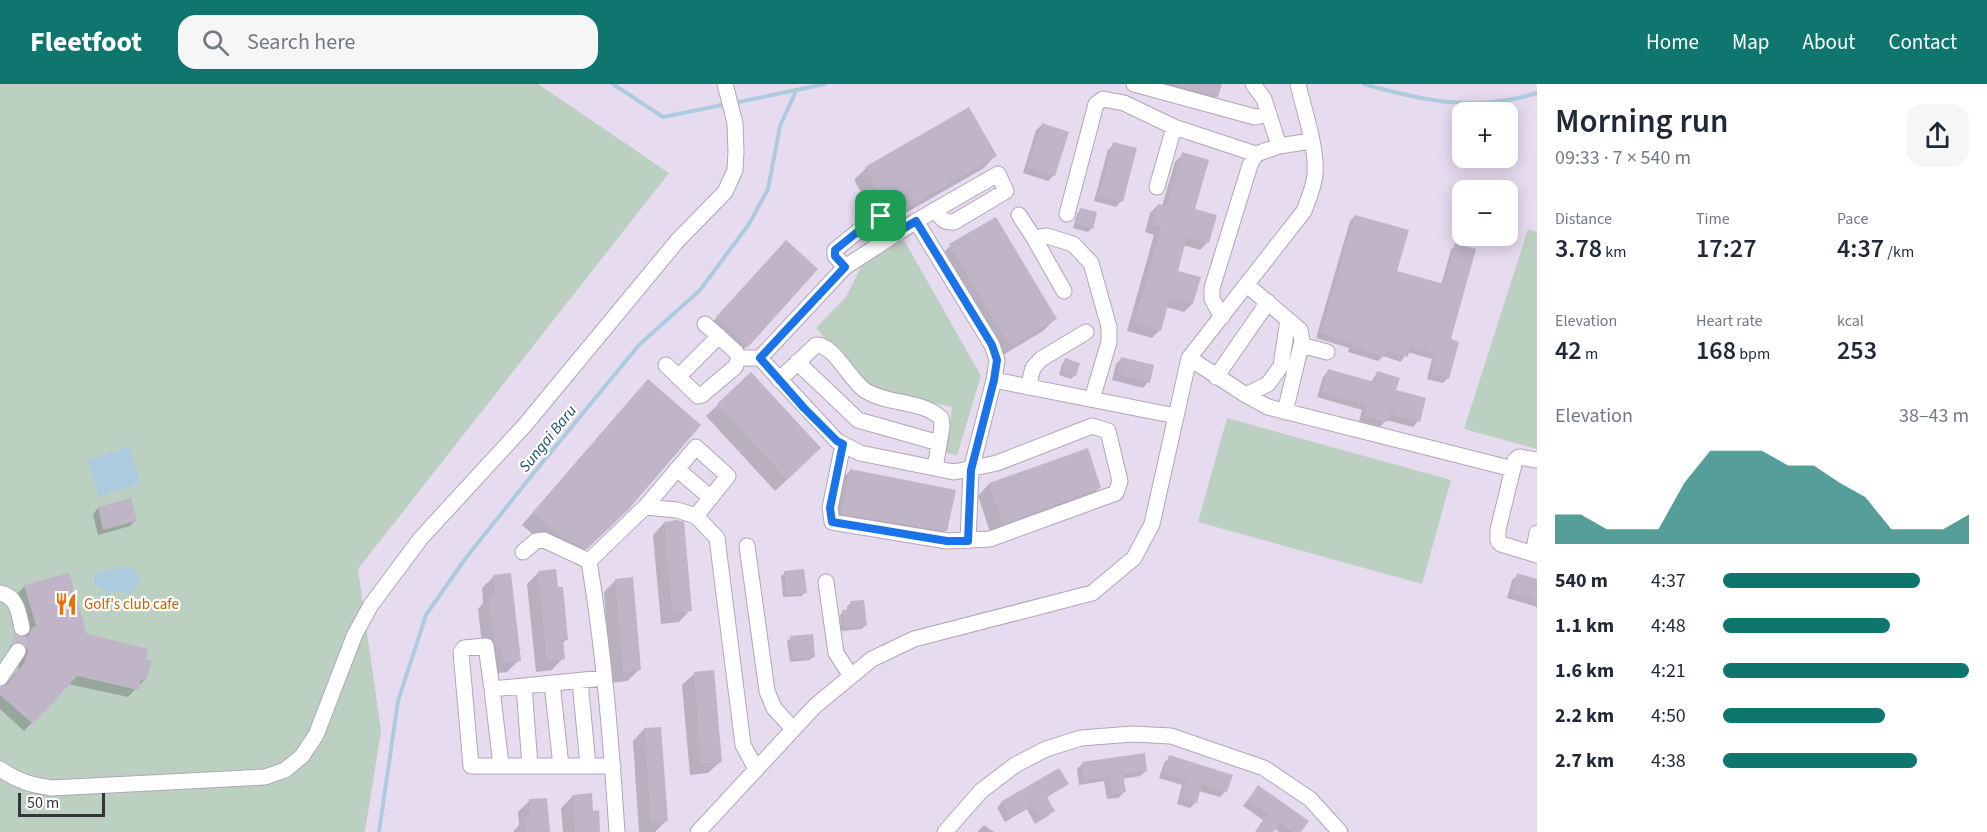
<!DOCTYPE html>
<html lang="en">
<head>
<meta charset="utf-8">
<style>
	body { margin:0; font-family:"Source Sans 3",sans-serif; background:#f6f6f7; color:#1f2937; height:100vh; display:flex; flex-direction:column; font-size:22px; white-space:nowrap }
	* { box-sizing:border-box; margin:0 }
	p { font-size:20px; color:#747a83 }
	.icon { flex:none; width:33px; height:33px; fill:none; stroke:currentColor; stroke-width:2; stroke-linecap:round; stroke-linejoin:round }
	.map { position:relative; flex:1; overflow:hidden }
	.drawer { display:flex; flex-direction:column; background:#fff; width:450px }
	.drawer>* { flex:none }
	.tools { position:absolute; left:1452px; top:18px; display:grid; gap:12px }
	.tools a { display:grid; place-items:center; width:66px; height:66px; border-radius:12px; background:#fff; box-shadow:0 3px 15px #0003; font-size:30px }
	.scale { position:absolute; left:18px; bottom:15px; width:87px; box-sizing:border-box; padding-left:6px; border:3px solid #39343b; border-top:0; font-size:16px; line-height:21px; white-space:nowrap; color:#39343b; -webkit-text-stroke:4px #fff; paint-order:stroke }
	.pin { position:absolute; display:grid; place-items:center; width:51px; height:51px; color:#fff; margin:-26px; border-radius:12px; box-shadow:0 3px 9px #0006 }
	.round { display:grid; place-items:center; flex:none; width:63px; height:63px; border-radius:18px; background:#f6f6f7 }
	.head { display:flex; align-items:center; justify-content:space-between; height:102px; padding:0 18px }
	h1 { font-size:33px; font-weight:600; line-height:45px }
	.stats { display:grid; grid-template-columns:repeat(3,1fr); gap:9px; height:102px; padding:6px 18px }
	.stats div { display:grid; align-content:center }
	.stats b { font-size:26px; font-weight:600 }
	.stats small { font-size:16px; font-weight:400 }
	.stats p { font-size:16px }
	.chart { height:168px; padding:12px 18px }
	.chart p { display:flex; justify-content:space-between }
	.chart svg { width:100%; height:108px; margin-top:6px; fill:#0f766e; opacity:.7 }
	ul { padding:0 18px; list-style:none; font-size:20px }
	li { display:grid; grid-template-columns:96px 72px 1fr; align-items:center; height:45px }
	li i { height:15px; border-radius:8px; background:#0f766e }
	header { display:flex; align-items:center; gap:36px; box-sizing:border-box; height:84px; padding:0 30px; background:#0f766e; color:#fff }
	header strong { font-size:28px }
	nav { display:flex; gap:33px; margin-inline-start:auto; font-size:21px }
	.search { width:420px; height:54px; background:#f6f6f7; display:flex; align-items:center; gap:15px; box-sizing:border-box; padding:0 21px; border-radius:18px; color:#747a83; font-size:22px }
	main { display:flex; flex:1; min-height:0 }
	.map>svg:first-child { display:block }
	.green { fill:#bcd0c2 }
	.water { fill:#adcbdf }
	.shadow { fill:#0003 }
	.lines { fill:none; stroke-linecap:round; stroke-linejoin:round }
	.stream { stroke:#adcbdf; stroke-width:4 }
	.building { fill:#c0b4c7 }
	.minor-tunnel { stroke:#c4bacb; stroke-width:15; stroke-dasharray:15 8; stroke-linecap:butt }
	.minor-casing { stroke:#b1a6b8; stroke-width:17 }
	.minor { stroke:#fff; stroke-width:15 }
	.route-casing { stroke:#fff; stroke-width:12 }
	.route { stroke:#1a73e8; stroke-width:8 }
	.labels { text-anchor:middle; stroke-width:4.5; stroke-linejoin:round; paint-order:stroke }
	.food-label { font-size:15px; fill:#c56008; stroke:#fff; text-anchor:start }
	.water-label { font-size:16px; font-style:italic; fill:#174d69; stroke:#fff }
</style>
</head>
<body>
<header>
<strong>Fleetfoot</strong>
<div class="search"><svg class="icon" aria-label="search" viewBox="0 0 24 24"><circle cx="10" cy="10" r="6"/><path d="M15 15l6 6"/></svg>Search here</div>
<nav><a>Home</a><a>Map</a><a>About</a><a>Contact</a></nav>
</header>
<main>
<div class="map">
<svg width="1537" height="748" viewBox="0 0 1537 748">
	<rect width="100%" height="100%" fill="#e7dbef"/>
	<path class="green" d="M0 0H538L669 89 358 485 381 647 365 748H0Z
		M1528 145 1537 148V365L1464 345Z
		M904 156 981 292 957 371 946 369 952 323 871 306 816 244 846 213 862 181Z
		M1227 334 1451 396 1422 500 1198 438Z"/>
	<path class="water" d="M129 363 140 399 99 413 88 376Z
		M124 483C134 484 137 487 140 496 131 517 126 508 110 506L109 512 112 515 109 520H101L99 513 105 510 106 506 94 501V495L97 489Z"/>
	<path class="shadow" d="M1146 0H1221L1217 12 1211 18Z
		M1042 41 1054 91 1048 97 1023 89 1036 46Z
		M1114 60 1121 117 1116 123 1094 117 1108 66Z
		M1183 70 1194 126 1208 158 1200 166 1183 161 1176 188 1192 220 1184 228 1166 223 1160 246 1152 254 1127 247 1154 151 1145 148 1150 129 1158 121 1162 122 1175 78Z
		M995 72 984 84 883 142 878 137 854 96 866 84Z
		M1081 126 1092 144 1088 148 1073 144 1077 129Z
		M1355 132 1396 188 1441 201 1451 166 1456 161 1448 294 1443 299 1427 295 1432 275 1407 268 1401 278 1383 272 1378 277 1348 268 1349 264 1316 254 1350 137Z
		M950 162 1055 235 1043 247 998 274 939 173Z
		M775 170 747 262 735 273 705 246Z
		M1122 274 1148 298 1143 304 1112 296 1116 280Z
		M1066 276 1075 291 1071 295 1059 291 1062 280Z
		M1328 287 1370 299 1377 289 1418 337 1413 343 1386 336 1380 343 1359 337 1362 326 1317 313 1323 293Z
		M751 290 808 376 775 407 706 332Z
		M637 308 626 426 581 469 550 465 522 441Z
		M850 387 946 446 934 458 830 441 838 398Z
		M989 400 1099 404 1088 415 991 451 978 412Z
		M98 424 135 437 130 442 98 451 93 430Z
		M664 439 690 526 679 538 661 540 653 451Z
		M539 488 567 555 562 560 563 574 552 586 536 588 527 500Z
		M785 489 805 508 802 512 783 513 781 492Z
		M1518 491 1537 496V523L1507 514 1512 496Z
		M494 492 519 576 507 588 491 590 483 569 478 525 483 519 482 504Z
		M616 496 639 586 627 597 611 599 604 508Z
		M25 502 86 552 144 577 145 595 128 613 68 600 24 647 0 625V607L19 585 18 583 20 577V571L15 566 9 565 10 562 18 554 23 555 28 549 17 510Z
		M851 519 865 541 862 545 841 547 840 531 843 528 847 527V522Z
		M791 554 814 572 810 576 790 578 787 557Z
		M694 590 720 678 708 689 690 691 682 601Z
		M644 645 667 736 655 748H639L633 657Z
		M1170 673 1226 707 1220 713 1199 707 1195 719 1190 724 1177 720 1182 701 1159 694 1164 679Z
		M1083 679 1146 687 1140 692 1122 695 1124 708 1118 714 1107 715 1104 697 1079 701 1077 685Z
		M1058 686 1067 700 1046 714 1053 727 1048 732 1035 740 1027 725 1005 738 997 724 1002 718Z
		M1258 703 1300 748H1279L1274 744 1271 748H1255L1263 736 1243 722Z
		M573 712 591 728 599 748H563L561 724Z
		M529 717 548 748H513L519 741 518 728Z
		M984 741 994 748H977Z"/>
	<g class="lines">
		<path class="stream" d="M613 0 663 33 727 20
			M1364 0C1423 17 1477 28 1537 9
			M734 19 825 0
			M379 748 398 617 426 531 465 475 537 385 639 261 700 206 749 140 768 105 780 42 796 7"/>
	</g>
	<path class="building" d="M1171 0H1222L1218 13Z
		M969 23 997 72 895 131 889 125 865 83Z
		M1042 39 1069 48 1055 92 1028 83Z
		M1113 58 1137 64 1123 118 1099 111Z
		M1182 68 1209 76 1195 125 1217 131 1209 159 1187 153 1178 187 1201 193 1193 220 1170 214 1161 247 1134 239 1161 143 1152 141 1158 120 1167 122Z
		M1080 124 1097 128 1093 145 1076 140Z
		M1355 131 1409 146 1397 187 1444 200 1455 159 1476 165 1451 255 1459 258 1449 295 1431 290 1436 270 1410 263 1408 273 1386 267 1384 273 1352 263 1353 259 1321 249Z
		M996 133 1057 235 1010 263 949 160Z
		M786 156 818 185 748 263 716 233Z
		M1121 273 1154 281 1150 299 1117 290Z
		M1065 274 1080 279 1076 292 1062 288Z
		M1328 285 1374 298 1377 287 1400 294 1396 306 1426 314 1420 338 1389 330 1387 338 1364 332 1367 321 1322 308Z
		M751 288 821 364 787 396 717 320Z
		M648 295 701 341 627 427 587 465 562 454 533 428Z
		M1088 364 1101 404 1003 440 989 399Z
		M850 385 956 406 947 447 841 430Z
		M131 414 137 437 103 446 98 423Z
		M677 436 684 438 692 527 672 529 664 438Z
		M556 485 558 503H563L568 556H563L565 575 547 577 538 487Z
		M804 485 807 509 787 511 784 487Z
		M69 489 87 550 148 565 146 575 152 576 146 596H141L138 606 77 592 33 640 0 611V604L8 600 26 576 25 575 28 568 27 563 23 559 15 558 17 552 23 554 28 552 32 544 36 542 24 501Z
		M511 489 521 577 502 579 500 562 496 563 494 556 489 511H495L493 491Z
		M1517 489 1537 495V516L1512 509Z
		M633 493 641 586 623 588 615 495Z
		M864 516 867 542 844 544 842 526H851L850 517Z
		M813 550 815 573 793 575 790 552Z
		M714 586 722 678 701 680 694 588Z
		M661 643 668 737 651 738 644 644Z
		M1145 669 1147 687 1123 690 1126 708 1112 710 1110 692 1084 696 1082 678Z
		M1169 671 1233 691 1227 708 1202 700 1197 719 1181 715 1187 696 1164 689Z
		M1059 684 1069 700 1047 713 1055 727 1041 735 1033 721 1011 734 1002 717Z
		M1258 701 1309 737 1301 748H1293L1280 739 1273 748H1255L1268 730 1248 716Z
		M592 709 593 727 599 726 600 748H575L572 711Z
		M547 714 550 748H526L524 733 530 732 529 715Z"/>
	<g class="lines">
		<path class="minor-tunnel" d="M18 567 22 544"/>
		<g class="minor-casing">
			<path id="minor" d="M1134 0 1255 33 1269 30
				M1253 0 1264 15 1279 62
				M1157 103 1174 43
				M1067 130 1096 20 1103 15 1124 19 1174 43 1256 70
				M1019 131 1034 154 1064 207
				M916 137 992 261 997 276 994 296 971 386 968 457
				M1034 154 1047 152 1073 160 1091 179 1109 243V258L1092 315
				M845 183 835 172V166L877 132 885 134 898 148
				M1247 201 1300 246 1302 257 1285 328
				M1222 233 1212 215V204L1250 81 1256 70 1279 62 1311 57
				M1301 261 1327 268
				M739 274H760L845 183 916 137 998 90 1006 107 954 138C943 139 941 134 936 125
				M760 274 837 357 860 369 954 388 997 379 1092 342 1108 347 1120 397 1116 409 990 455 947 457 832 438 830 424 843 360
				M1189 274 1246 311 1268 323 1513 385
				M797 278 858 336 939 359
				M666 281 698 312 702 311 735 283 739 274 736 268 705 240
				M678 293 719 252
				M1216 293 1268 218
				M779 296 816 261C834 260 850 297 866 307 889 321 922 316 941 334L942 343 935 384
				M994 296 1176 332
				M1028 303 1033 284 1041 275 1086 248
				M1246 311 1268 300 1281 282 1288 236
				M1537 376 1519 373 1515 376 1498 446V457L1501 460 1537 471
				M677 385 711 414
				M645 423 677 426 696 432 717 454 743 661 756 685
				M747 462 767 607 774 624 793 645
				M523 468 536 457 544 456 589 477
				M1533 470 1537 449
				M589 477C604 567 611 657 617 748
				M589 477 645 423 696 363 728 392 696 432
				M826 498 836 569 851 592
				M0 509C17 512 19 529 22 544
				M0 594 18 567
				M604 594 492 605 486 562 464 564 461 568 471 682H613
				M580 597 588 682
				M552 599 561 682
				M524 602 530 682
				M492 605 501 681
				M0 685C17 697 31 701 52 704L265 693 285 686 302 672 316 651 355 550 371 521 421 454 525 341 678 156 725 108 735 86 736 68 735 39 725 0
				M698 748 815 622 872 575 914 555 1092 509 1134 474 1152 440 1189 274 1304 127C1309 114 1314 103 1315 90 1317 63 1304 27 1298 0
				M945 748 981 707 1015 681 1046 665 1081 654 1132 650 1171 652 1264 684 1310 715 1340 748"/>
		</g>
		<use href="#minor" class="minor"/>
	</g>
	<g class="lines">
		<g class="route-casing">
			<path id="route" d="M877 132 885 134 898 148 916 137 992 261 997 276 994 296 971 386 968 457H947L832 438 830 424 843 360 837 357 804 324 760 274 845 183 835 172V166Z"/>
		</g>
		<use href="#route" class="route"/>
	</g>
	<defs>
		<g id="restaurant-bare" transform="scale(1.8)"><path d="M-5-6h1v4h1v-4h1v4h1v-4h1v5L-1.5 .5V6h-2V.5L-5-1ZM5-6V6H3V1.5H1.5Q1.5-4 5-6Z" fill="#e8710a" stroke="#fff" stroke-width="2.5" paint-order="stroke"/></g>
	</defs>
	<g fill-rule="evenodd">
		<use href="#restaurant-bare" x="66" y="520"/>
	</g>
	<g class="labels">
		<g class="food-label">
			<text x="84" y="525">Golf's club cafe</text>
		</g>
		<g class="water-label">
			<text transform="translate(547 354) rotate(-51)" y="6">Sungai Baru</text>
		</g>
	</g>
</svg>
<div class="tools">
<a>+</a>
<a>−</a>
</div>
<div class="scale">50 m</div>
<div class="pin" style="left:881px;top:132px;background:#1e9e55"><svg class="icon" aria-label="arrive" viewBox="0 0 24 24"><path d="M6 21V4h12l-3 4 3 4H6"/></svg></div>
</div>
<section class="drawer">
<div class="head"><div><h1>Morning run</h1><p>09:33 · 7 × 540 m</p></div><a class="round"><svg class="icon" aria-label="share" viewBox="0 0 24 24"><path d="M12 15V3M7 8l5-5 5 5M5 13v7h14v-7"/></svg></a></div>
<div class="stats">
<div><p>Distance</p><b>3.78<small> km</small></b></div>
<div><p>Time</p><b>17:27</b></div>
<div><p>Pace</p><b>4:37<small> /km</small></b></div>
</div>
<div class="stats">
<div><p>Elevation</p><b>42<small> m</small></b></div>
<div><p>Heart rate</p><b>168<small> bpm</small></b></div>
<div><p>kcal</p><b>253</b></div>
</div>
<div class="chart"><p><span>Elevation</span>38–43 m</p>
<svg viewBox="0 0 160 44" preserveAspectRatio="none"><path d="M0 44V32L10 32L20 38L30 38L40 38L50 19L60 6L70 6L80 6L90 12L100 12L110 19L120 25L130 38L140 38L150 38L160 32V44z"/></svg>
</div>
<ul>
<li><b>540 m</b>4:37<i style="width:80%"></i></li>
<li><b>1.1 km</b>4:48<i style="width:68%"></i></li>
<li><b>1.6 km</b>4:21<i style="width:100%"></i></li>
<li><b>2.2 km</b>4:50<i style="width:66%"></i></li>
<li><b>2.7 km</b>4:38<i style="width:79%"></i></li>
</ul>
</section>
</main>
</body>
</html>
